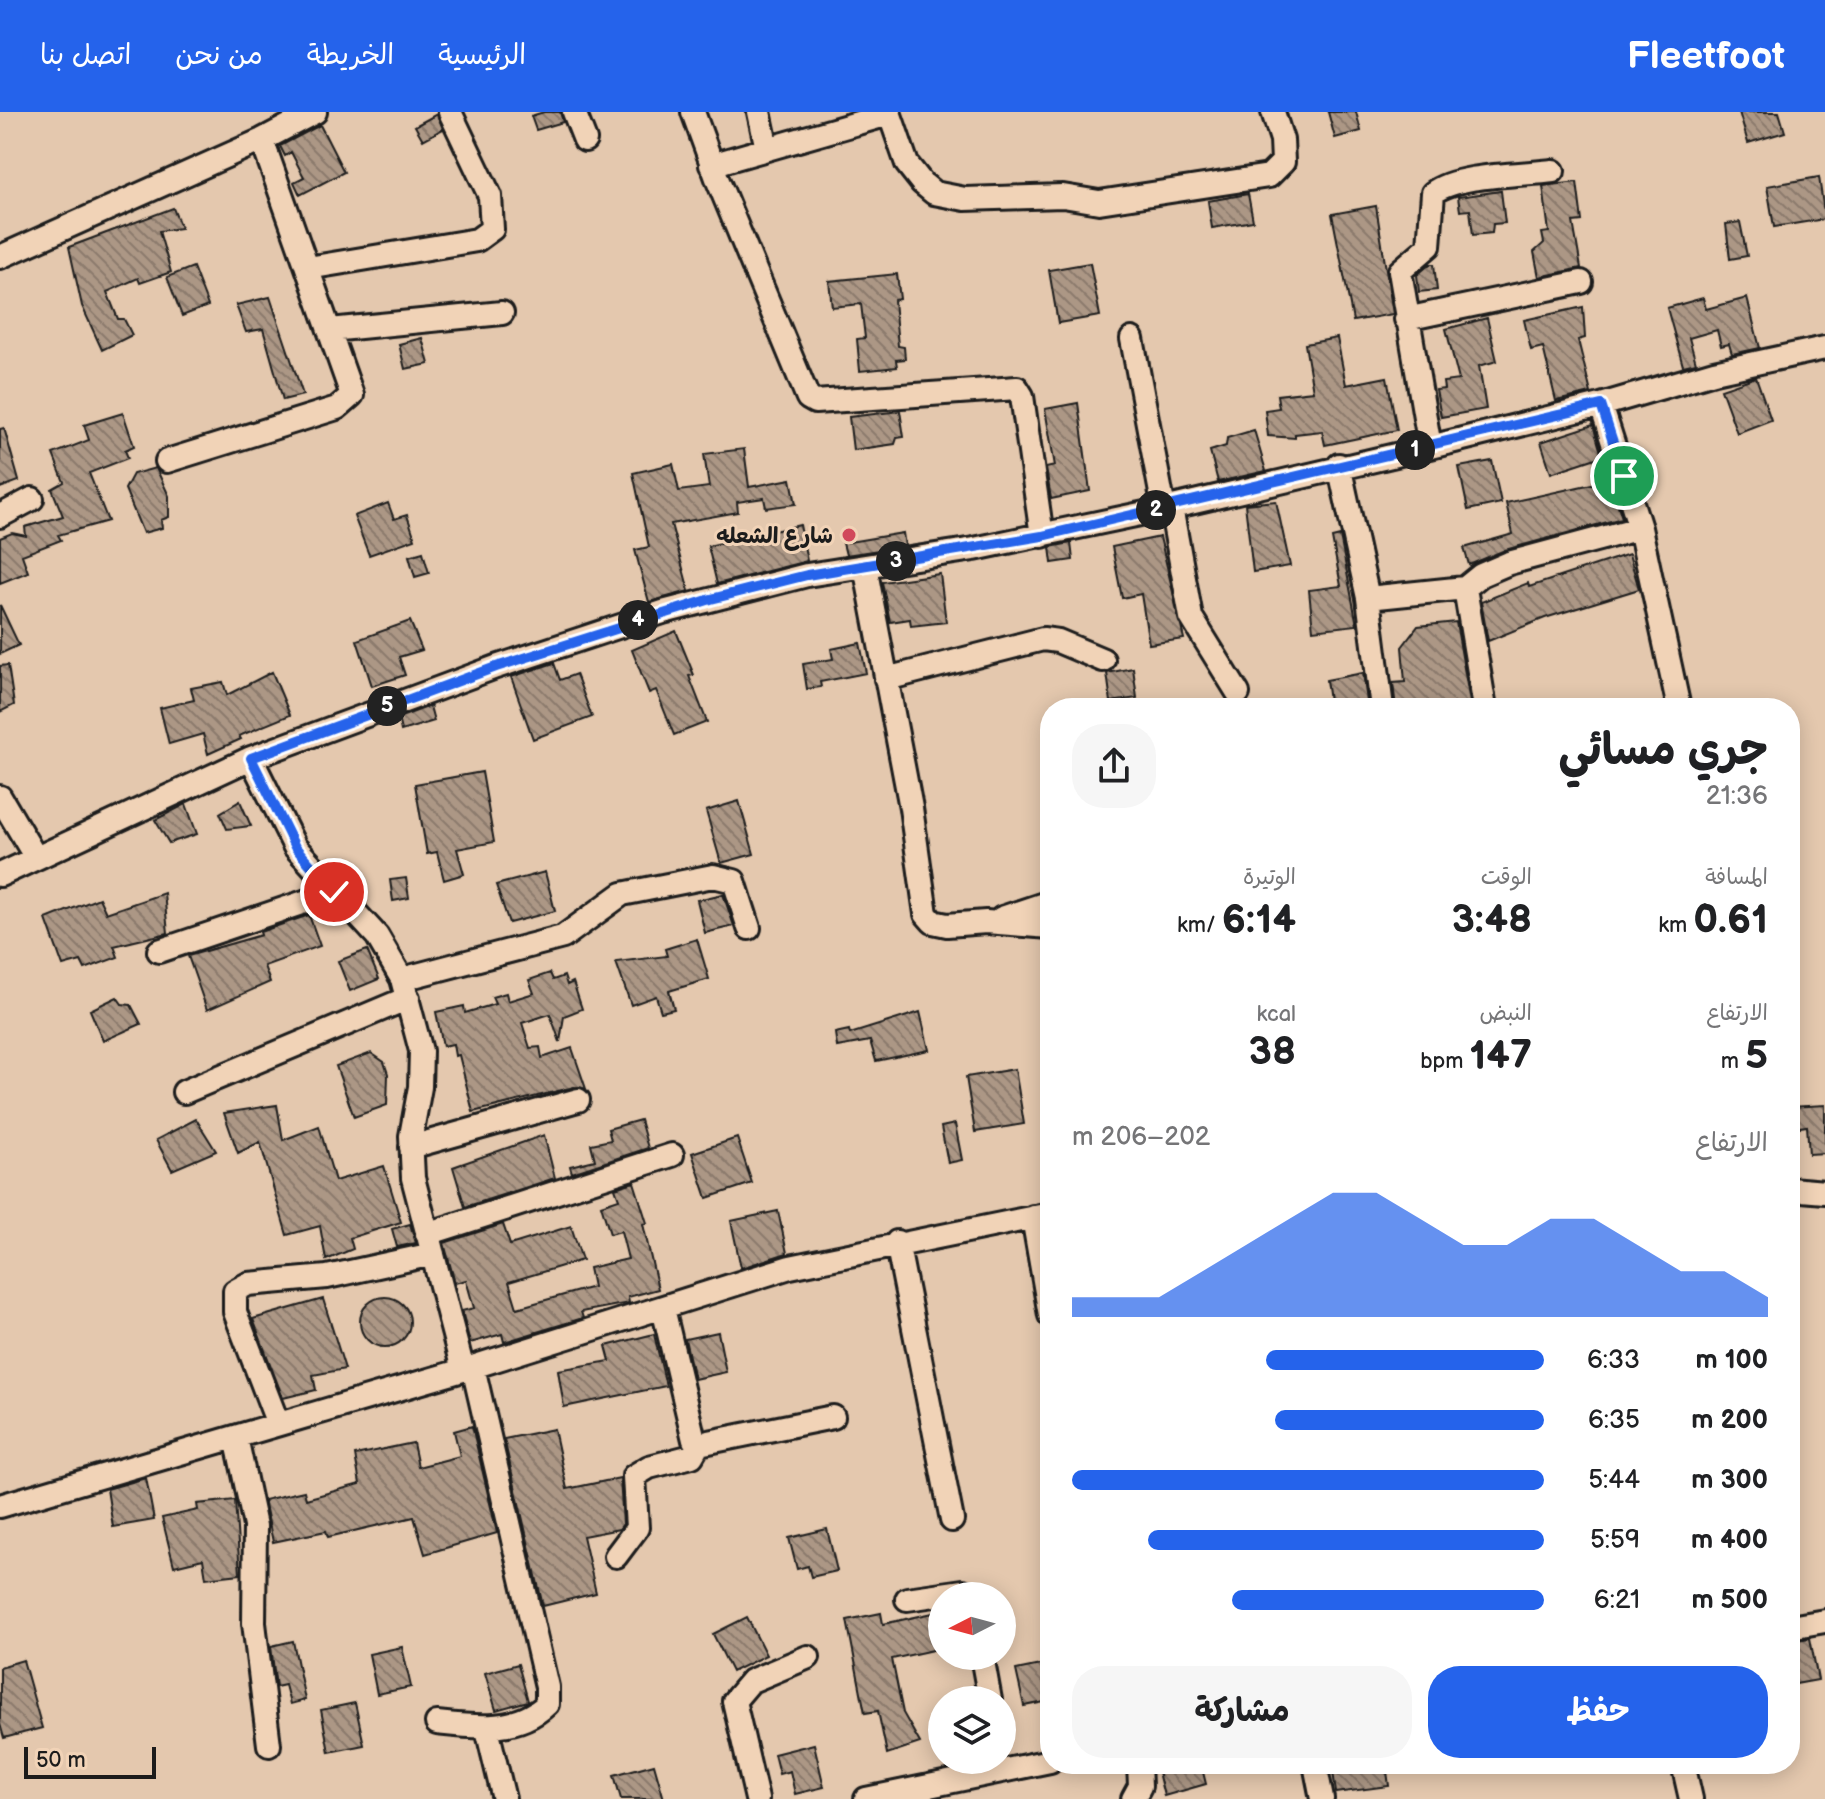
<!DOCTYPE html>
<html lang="ar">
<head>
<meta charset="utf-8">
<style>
	body { margin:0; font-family:"Balsamiq Sans","Playpen Sans Arabic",sans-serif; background:#f6f6f6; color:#202124; direction:rtl; height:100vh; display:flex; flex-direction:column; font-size:30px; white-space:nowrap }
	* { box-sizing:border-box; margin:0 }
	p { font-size:26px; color:#757577 }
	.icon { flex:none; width:44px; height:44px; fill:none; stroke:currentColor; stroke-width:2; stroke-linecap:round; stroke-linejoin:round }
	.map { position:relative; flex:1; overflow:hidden; direction:ltr }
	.sheet { position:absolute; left:1040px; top:586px; width:760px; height:1076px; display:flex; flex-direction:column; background:#fff; border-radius:32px; box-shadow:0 4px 20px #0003; direction:rtl }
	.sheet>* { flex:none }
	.needle { width:52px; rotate:264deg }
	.fabs { position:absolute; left:928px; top:1470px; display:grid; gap:16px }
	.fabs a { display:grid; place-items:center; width:88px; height:88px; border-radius:50%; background:#fff; box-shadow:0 4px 20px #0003; font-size:40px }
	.scale { position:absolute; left:24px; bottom:20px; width:132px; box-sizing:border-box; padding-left:8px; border:4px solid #1c1c1c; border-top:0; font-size:22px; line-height:28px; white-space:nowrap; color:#1c1c1c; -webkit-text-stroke:6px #f1d3b7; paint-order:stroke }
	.pin { position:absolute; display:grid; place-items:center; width:68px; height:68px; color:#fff; margin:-34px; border:4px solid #fff; border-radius:50%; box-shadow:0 2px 8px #0007 }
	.km { position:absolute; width:40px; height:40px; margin:-20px; border-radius:50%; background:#222; color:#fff; font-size:22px; line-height:40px; text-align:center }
	.round { display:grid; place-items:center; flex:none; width:84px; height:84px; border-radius:32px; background:#f6f6f6 }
	.summary { display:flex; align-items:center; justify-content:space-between; height:136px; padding:0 32px }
	h1 { font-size:44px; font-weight:700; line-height:60px }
	.stats { display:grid; grid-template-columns:repeat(3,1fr); gap:12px; height:136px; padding:8px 32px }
	.stats div { display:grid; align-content:center }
	.stats b { font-size:40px; font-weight:700 }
	.stats small { font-size:22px; font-weight:400 }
	.stats p { font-size:22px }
	.chart { height:224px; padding:16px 32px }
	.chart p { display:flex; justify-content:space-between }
	.chart svg { width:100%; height:144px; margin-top:8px; fill:#2563eb; opacity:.7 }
	.button { display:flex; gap:16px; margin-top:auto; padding:16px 32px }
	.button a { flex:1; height:92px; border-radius:32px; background:#2563eb; color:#fff; font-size:32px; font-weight:700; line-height:92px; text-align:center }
	.button a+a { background:#f6f6f6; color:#202124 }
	ul { padding:0 32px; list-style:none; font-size:26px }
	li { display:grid; grid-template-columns:128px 96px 1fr; align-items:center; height:60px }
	li i { height:20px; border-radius:10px; background:#2563eb }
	header { display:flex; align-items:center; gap:48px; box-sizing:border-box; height:112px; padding:0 40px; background:#2563eb; color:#fff }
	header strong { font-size:38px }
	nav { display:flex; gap:44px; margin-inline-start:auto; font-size:28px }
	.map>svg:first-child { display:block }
	.building { fill:url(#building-back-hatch); stroke:#1c1c1c; stroke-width:2 }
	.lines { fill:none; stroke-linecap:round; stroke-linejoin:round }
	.minor-casing { stroke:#1c1c1c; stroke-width:28 }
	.minor { stroke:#f1d3b7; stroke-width:22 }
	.route-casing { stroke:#fff; stroke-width:16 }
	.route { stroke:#2563eb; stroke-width:10 }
	.poi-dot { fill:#d1495b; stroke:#f1d3b7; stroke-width:3 }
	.labels { text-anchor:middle; stroke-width:6; stroke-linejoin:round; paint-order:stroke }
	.poi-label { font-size:22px; font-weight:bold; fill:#1c1c1c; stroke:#f1d3b7; text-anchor:end }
</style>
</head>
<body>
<header>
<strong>Fleetfoot</strong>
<nav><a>الرئيسية</a><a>الخريطة</a><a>من نحن</a><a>اتصل بنا</a></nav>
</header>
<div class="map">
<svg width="1825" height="1687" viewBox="0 0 1825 1687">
	<defs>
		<pattern id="building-back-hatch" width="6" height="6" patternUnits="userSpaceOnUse" patternTransform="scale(2)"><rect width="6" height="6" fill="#ac9785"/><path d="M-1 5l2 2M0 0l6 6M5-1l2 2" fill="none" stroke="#8b7a6c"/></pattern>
	</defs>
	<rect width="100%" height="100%" fill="#e4c8ae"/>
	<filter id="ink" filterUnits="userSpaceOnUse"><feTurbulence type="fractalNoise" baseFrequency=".0125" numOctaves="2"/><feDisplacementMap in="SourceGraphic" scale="16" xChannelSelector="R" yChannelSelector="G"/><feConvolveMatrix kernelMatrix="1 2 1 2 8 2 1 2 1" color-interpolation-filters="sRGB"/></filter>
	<g filter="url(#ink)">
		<path class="building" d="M544 0H560L563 10 536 18 531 4Z
			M1328 0H1356L1361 19 1335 26Z
			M1739 0H1779L1785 20 1748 31Z
			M437 2 443 17 423 28 415 14Z
			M320 13 344 60 300 83 294 70 304 65 291 40 285 44 280 34Z
			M1819 65 1825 107 1774 115 1767 74Z
			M1577 70 1582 109 1573 110 1581 156 1539 165 1534 140 1544 131 1542 121 1549 120 1543 74Z
			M1501 79 1505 111 1493 112 1492 121 1473 123 1470 98 1460 99 1458 85Z
			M1248 82 1253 109 1212 116 1208 89Z
			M1376 94 1393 202 1353 209 1332 102Z
			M173 96 181 116 159 119 171 160 140 171 138 166 107 180 118 207H124L132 223 102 238 82 194 69 135Z
			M1740 110 1747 144 1730 147 1726 112Z
			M1090 151 1100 204 1058 211 1049 158Z
			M1430 152H1434L1437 178 1419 180 1417 163Z
			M193 155 208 194 182 204 167 165Z
			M897 162 900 187 894 188 898 234 904 235 905 247 896 248 897 255 860 259 857 227 865 226 861 192 832 195 829 169Z
			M270 185 303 283 283 288 263 217 246 220 236 193Z
			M1703 186 1706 197 1747 186 1760 236 1732 242 1729 232 1721 234 1717 218 1689 226 1696 251 1683 254 1667 196Z
			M1583 195 1585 226 1578 228 1591 281 1556 289 1543 235 1531 238 1524 208Z
			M1487 206 1497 249 1479 254 1486 297 1441 305 1436 278 1444 277 1443 270 1459 268 1446 217Z
			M422 226 429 252 405 257 399 232Z
			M1337 226 1346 273 1387 265 1397 318 1325 333 1322 319 1295 322V326L1268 324 1265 298 1279 296 1277 283 1313 279 1305 232Z
			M1756 265 1771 308 1737 321 1721 277Z
			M1078 291 1090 379 1051 387 1046 356 1055 354 1045 297Z
			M900 299 904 325 897 326 895 332 853 338 849 305Z
			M123 301 134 334 125 338 128 346 89 361 108 409 58 423 61 428 22 443 28 460 0 471V426L12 421 26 424 25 415 63 404 52 377 64 370 53 342 89 328 84 313Z
			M1593 313 1602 344 1551 361 1541 330Z
			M4 316 19 369 0 376V317Z
			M1254 318 1266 359 1218 370 1210 339 1226 334 1227 326Z
			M744 337 749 375 791 367 796 392 766 396 764 386 737 390 738 400 671 412 689 479 649 490 635 438 649 435 633 361 673 352 679 379 709 375 704 342Z
			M1492 349 1501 391 1468 398 1459 355Z
			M156 356 169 384V405L161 408 162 416 143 421 125 377 133 362Z
			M1610 368 1622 406 1505 438 1469 453 1464 436 1513 422 1506 391Z
			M1276 389 1290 454 1253 460 1245 392Z
			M388 391 394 407 407 403 415 427 369 443 354 404Z
			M800 413 807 449 717 472 708 434Z
			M903 421 905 434 846 443 843 431Z
			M1340 424 1357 513 1313 518 1309 478 1341 474 1332 426Z
			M1160 425 1184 527 1149 532 1141 482 1122 486 1112 435Z
			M1071 431 1073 448 1052 451 1050 435Z
			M423 440 429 461 415 465 409 444Z
			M1629 442 1639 477 1545 506 1488 529 1481 490 1528 471 1529 475Z
			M940 462 946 510 911 514 910 507 890 510 882 470Z
			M0 493 19 533 0 542Z
			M410 509 422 538 399 545 405 563 372 574 357 528Z
			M1456 510 1471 596H1396L1393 571 1405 570 1402 535 1418 514Z
			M676 519 694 563 689 564 707 610 674 623 656 578 649 581 632 538Z
			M860 531 866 561 820 570 821 575 807 577 803 552 833 547 831 537Z
			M554 551 560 568 576 562 592 605 533 627 511 565Z
			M8 553 14 593 0 600V554Z
			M1133 556 1137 586 1111 590 1107 561Z
			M272 560 290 603 239 624 241 627 208 642 203 622 169 632 160 596 194 588 191 576 223 570 227 583Z
			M1363 561 1368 596H1330L1326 568Z
			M430 594 434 609 401 619 398 606Z
			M482 660 494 730 457 737 464 762 444 768 437 740 427 742 415 672Z
			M240 689 251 714 227 717 220 701Z
			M739 689 754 742 721 751 706 699Z
			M186 692 197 722 169 731 155 708Z
			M545 760 555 799 509 811 496 773Z
			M406 766 409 786 393 789 390 768Z
			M164 781 168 821 114 834 118 845 85 857 81 849 63 854 46 807 99 786 106 801Z
			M723 782 734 814 705 821 697 788Z
			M309 803 320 834 264 854 270 870 207 898 188 844 261 823 260 820Z
			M697 827 709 867 669 879 674 897 661 900 656 884 631 893 616 850 667 844 665 837Z
			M367 838 379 867 350 879 338 849Z
			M550 861 553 868 564 864 567 873 573 870 582 897 564 904 560 930 550 902 522 911 530 936 540 935 542 946 572 936 586 977 574 975 473 1000 459 943 455 944 453 932 443 934 436 900 464 894 465 901 495 892 492 885 506 881 508 889 534 881 529 868Z
			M117 885 122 892 131 893 141 912 103 929 90 898Z
			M920 900 929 938 876 949 870 929 837 935 835 921 849 918 850 922Z
			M371 941 384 950 388 962 387 993 354 1005 336 954Z
			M1015 957 1024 1012 975 1020 966 965Z
			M277 993 283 1028 319 1014 335 1069 384 1054 401 1110 350 1126 353 1137 326 1148 320 1114 287 1123 260 1030 238 1041 224 1001Z
			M1825 993V1041L1809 1042 1807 1014 1792 1016 1790 995Z
			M196 1007 216 1039 172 1058 156 1028Z
			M640 1008 648 1036 572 1061 570 1054 595 1048 591 1032 611 1028 608 1017Z
			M955 1012 962 1048 948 1051 941 1015Z
			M544 1023 555 1066 465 1095 453 1055Z
			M737 1026 752 1071 707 1086 692 1041Z
			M634 1070 647 1111 643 1112 658 1177 628 1185 629 1191 581 1200 583 1206 504 1230 502 1222 470 1231 462 1199 474 1196 466 1168 455 1171 444 1131 503 1112 510 1133 571 1114 582 1148 509 1170 517 1196 593 1175 589 1156 628 1147 621 1119 610 1122 601 1093 619 1087 615 1076Z
			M778 1099 787 1141 741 1156 731 1109Z
			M410 1112 416 1131 397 1135 392 1117Z
			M360 1210a25 25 0 1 1 50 0a25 25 0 1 1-50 0Z
			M323 1187 345 1257 313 1263 316 1278 283 1286 253 1207Z
			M718 1220 726 1260 694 1267 685 1227Z
			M654 1222 666 1274 564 1295 558 1258 610 1249 606 1234Z
			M472 1314 497 1421 425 1442 414 1405 328 1425 326 1419 273 1430 264 1388 304 1379 306 1387 360 1372 355 1343 413 1331 418 1355 460 1344 454 1319Z
			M554 1317 567 1377 620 1366 623 1412 619 1417 583 1424 596 1481 543 1494 504 1327Z
			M146 1366 154 1408 113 1415 107 1377Z
			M235 1388 240 1462 206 1466 203 1447 174 1454 162 1406 198 1398 197 1392Z
			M827 1417 837 1459 811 1465 808 1454 797 1457 789 1426Z
			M942 1499V1536L892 1547 903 1601 920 1631 887 1642 878 1599 865 1601 847 1508 881 1501 883 1512Z
			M747 1505 766 1543 732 1560 713 1522Z
			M1810 1526 1818 1568 1790 1573V1529Z
			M293 1529 305 1588 290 1592 285 1573 276 1575 271 1534Z
			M402 1535 411 1575 377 1582 369 1542Z
			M23 1548 42 1616 4 1626 0 1612V1555Z
			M1050 1551V1589L1024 1594 1016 1558Z
			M518 1552 528 1589 496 1598 485 1561Z
			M355 1591 364 1633 329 1640 321 1598Z
			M814 1632 824 1675 795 1682 790 1659 779 1662 774 1642Z
			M654 1652 664 1687H621L614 1663Z
			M1156 1652H1201L1206 1672 1164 1684Z
			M1332 1652H1386L1389 1674 1336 1681Z"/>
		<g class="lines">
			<g class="minor-casing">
				<path id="minor" d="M574 0 585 28
					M693 0 718 69 808 286 815 290 1017 276 1022 284 1042 424
					M759 0 767 37
					M889 0 907 52 922 71 934 81 965 87 1063 84 1099 90 1269 64 1283 50 1282 28 1273 0
					M711 53 889 2
					M0 145 262 28 315 0
					M308 156 477 128 492 117 490 84 450 0
					M1406 207 1581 170
					M330 218 502 201
					M1132 227 1164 397
					M1601 293 1640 416 1679 596
					M1430 335 1400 159 1429 134 1433 81C1456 62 1523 63 1553 59
					M167 349 337 296 352 283 262 28
					M1339 353 1368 486 1382 596
					M1171 395 1191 505 1238 581
					M0 404 32 387
					M865 454 911 696 926 802 933 810 947 813 986 810 1050 815
					M1465 476 1485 596
					M1368 486 1465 476 1481 463 1509 451 1640 416
					M886 567 1043 527 1058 529 1103 548
					M251 646 295 735 377 824 402 867 421 939 420 975 411 1024 413 1066 463 1258
					M0 685 36 746
					M0 763 251 646 496 555 663 500 807 463 974 437 1164 397 1430 335 1601 293 1714 260 1825 236
					M1002 806 1050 790
					M159 839 334 780
					M402 867 563 825 622 782 713 764 734 769 749 816
					M184 980 408 886
					M411 1035 578 988
					M1790 1077 1825 1080
					M1033 1105 1050 1203
					M427 1122 672 1043
					M897 1130 952 1408
					M663 1196 694 1328 699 1332 833 1305
					M278 1312 235 1200V1179L248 1172 327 1165 433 1142
					M236 1325 255 1414 254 1511 269 1633
					M0 1394 463 1258 790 1155 1050 1102
					M616 1444 637 1416 634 1364 649 1355 692 1344 699 1332
					M907 1487 963 1479 971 1484
					M1790 1515 1825 1509
					M982 1544 990 1588
					M437 1611C474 1615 517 1621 547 1592V1575L473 1255
					M487 1617 504 1687
					M1315 1652 1322 1687
					M1683 1652 1691 1687
					M757 1687 734 1589 751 1569 808 1545
					M866 1687 1050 1649
					M1133 1687 1140 1674 1139 1652"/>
			</g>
			<use href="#minor" class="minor"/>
		</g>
	</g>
	<g class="lines" filter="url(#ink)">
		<g class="route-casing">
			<path id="route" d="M334 780 295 735 251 646 496 555 711 487 807 463 1042 424 1601 293 1624 364"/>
		</g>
		<use href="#route" class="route"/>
	</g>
	<circle class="poi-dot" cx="849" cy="423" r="8"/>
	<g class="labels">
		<g class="poi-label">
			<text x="833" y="431">شارع الشعله</text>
		</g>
	</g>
</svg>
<div class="fabs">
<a><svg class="needle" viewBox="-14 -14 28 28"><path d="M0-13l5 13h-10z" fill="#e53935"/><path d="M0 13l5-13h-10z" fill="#757577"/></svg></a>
<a><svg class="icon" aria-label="layers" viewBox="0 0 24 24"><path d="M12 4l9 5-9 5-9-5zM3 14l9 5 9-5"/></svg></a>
</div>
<div class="scale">50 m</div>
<div class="pin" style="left:1624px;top:364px;background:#1e9e55"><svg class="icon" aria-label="arrive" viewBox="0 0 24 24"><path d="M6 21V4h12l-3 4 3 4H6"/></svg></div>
<div class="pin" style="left:334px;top:780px;background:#d93025"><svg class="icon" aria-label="check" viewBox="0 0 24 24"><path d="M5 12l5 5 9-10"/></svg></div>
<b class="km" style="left:1415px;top:338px">1</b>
<b class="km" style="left:1156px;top:398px">2</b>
<b class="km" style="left:896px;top:449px">3</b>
<b class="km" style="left:638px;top:508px">4</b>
<b class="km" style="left:387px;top:594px">5</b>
<section class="sheet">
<div class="summary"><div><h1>جري مسائي</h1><p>21:36</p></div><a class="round"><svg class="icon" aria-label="share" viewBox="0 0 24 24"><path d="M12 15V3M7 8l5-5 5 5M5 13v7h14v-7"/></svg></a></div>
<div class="stats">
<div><p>المسافة</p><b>0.61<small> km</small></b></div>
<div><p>الوقت</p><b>3:48</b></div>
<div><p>الوتيرة</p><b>6:14<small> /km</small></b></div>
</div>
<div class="stats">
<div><p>الارتفاع</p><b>5<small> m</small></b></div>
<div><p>النبض</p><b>147<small> bpm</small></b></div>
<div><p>kcal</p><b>38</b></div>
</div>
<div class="chart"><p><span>الارتفاع</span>202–206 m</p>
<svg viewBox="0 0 160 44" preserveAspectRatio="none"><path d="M0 44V38L10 38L20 38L30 30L40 22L50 14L60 6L70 6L80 14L90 22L100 22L110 14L120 14L130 22L140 30L150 30L160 38V44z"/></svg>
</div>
<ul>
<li><b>100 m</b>6:33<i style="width:59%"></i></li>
<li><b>200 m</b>6:35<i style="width:57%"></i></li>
<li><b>300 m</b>5:44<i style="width:100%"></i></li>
<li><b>400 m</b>5:59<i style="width:84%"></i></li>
<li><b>500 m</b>6:21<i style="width:66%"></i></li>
</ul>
<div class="button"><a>حفظ</a><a>مشاركة</a></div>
</section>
</div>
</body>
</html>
